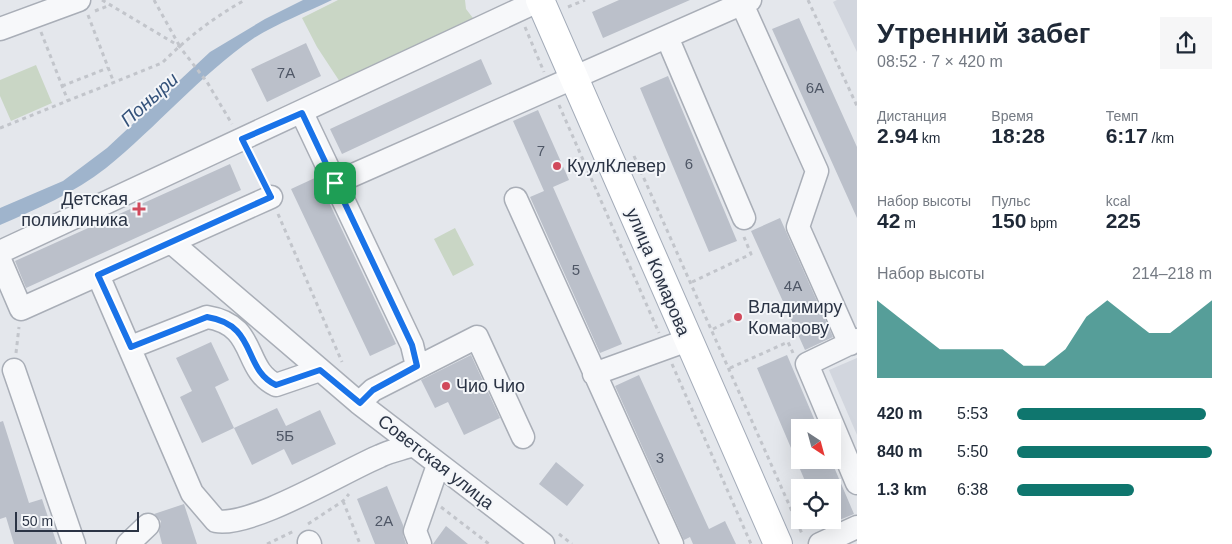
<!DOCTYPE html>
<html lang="ru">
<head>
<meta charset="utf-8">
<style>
	body { margin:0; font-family:Helvetica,sans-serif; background:#f6f6f7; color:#1f2937; height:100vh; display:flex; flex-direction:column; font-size:19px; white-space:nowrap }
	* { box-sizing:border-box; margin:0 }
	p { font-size:16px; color:#747a83 }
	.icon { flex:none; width:28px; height:28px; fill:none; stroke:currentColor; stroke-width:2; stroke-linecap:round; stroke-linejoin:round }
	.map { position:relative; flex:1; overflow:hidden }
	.details { display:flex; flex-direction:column; background:#fff; width:375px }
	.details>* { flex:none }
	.needle { width:32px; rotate:144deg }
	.buttons { position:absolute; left:791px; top:419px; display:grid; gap:10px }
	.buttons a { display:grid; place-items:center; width:50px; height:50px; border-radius:0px; background:#fff; box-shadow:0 5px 20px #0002; font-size:25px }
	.scale { position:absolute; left:15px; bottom:12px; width:124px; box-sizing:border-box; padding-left:5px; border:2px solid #2b3445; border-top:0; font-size:14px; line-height:18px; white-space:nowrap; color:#2b3445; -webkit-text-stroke:4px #f4f6f9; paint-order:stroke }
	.pin { position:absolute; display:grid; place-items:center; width:42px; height:42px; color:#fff; margin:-21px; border-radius:10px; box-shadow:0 2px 8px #0006 }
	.round { display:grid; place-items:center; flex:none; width:52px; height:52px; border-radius:0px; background:#f6f6f7 }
	.headline { display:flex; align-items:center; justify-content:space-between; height:85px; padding:0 20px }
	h1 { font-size:28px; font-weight:700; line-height:38px }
	.stats { display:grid; grid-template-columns:repeat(3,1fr); gap:8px; height:85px; padding:5px 20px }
	.stats div { display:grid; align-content:center }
	.stats b { font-size:21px; font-weight:700 }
	.stats small { font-size:14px; font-weight:400 }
	.stats p { font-size:14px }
	.chart { height:140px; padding:10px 20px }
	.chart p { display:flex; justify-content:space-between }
	.chart svg { width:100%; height:90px; margin-top:5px; fill:#0f766e; opacity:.7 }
	ul { padding:0 20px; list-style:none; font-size:16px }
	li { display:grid; grid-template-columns:80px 60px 1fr; align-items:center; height:38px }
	li i { height:12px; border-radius:6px; background:#0f766e }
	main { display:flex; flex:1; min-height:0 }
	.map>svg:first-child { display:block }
	.built { fill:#d2d6de }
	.green { fill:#c9d6c5 }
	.water { fill:#9fb4cc }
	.building { fill:#bbc0ca }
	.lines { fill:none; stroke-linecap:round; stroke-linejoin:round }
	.minor-casing { stroke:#a9aeb7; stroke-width:25 }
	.major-casing { stroke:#a3abb8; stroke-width:30 }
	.path { stroke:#c2c5cb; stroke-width:3; stroke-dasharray:4 4; stroke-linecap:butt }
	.minor { stroke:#f7f8fa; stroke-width:22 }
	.major { stroke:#fff; stroke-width:28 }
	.route-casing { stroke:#fff; stroke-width:10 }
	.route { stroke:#1a73e8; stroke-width:6 }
	.poi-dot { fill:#d1495b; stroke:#f4f6f9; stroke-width:2 }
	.labels { text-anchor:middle; stroke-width:4; stroke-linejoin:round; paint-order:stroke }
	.number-label { font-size:15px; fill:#4f5766 }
	.poi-label { font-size:18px; fill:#2b3445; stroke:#f4f6f9; text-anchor:start }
	.street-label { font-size:18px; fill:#2b3445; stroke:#f4f6f9 }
	.water-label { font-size:19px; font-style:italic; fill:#34527a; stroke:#f4f6f9 }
</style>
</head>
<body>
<main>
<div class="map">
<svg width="857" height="544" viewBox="0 0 857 544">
	<rect width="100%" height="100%" fill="#e4e7ec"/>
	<path class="built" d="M837 0H857V52L833 2Z
		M857 358V435L829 370Z"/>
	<path class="green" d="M338 0H465L466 9 476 22 340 82 317 47 302 18Z
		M36 65 52 103 11 121 0 96V80Z
		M455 228 474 265 453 276 434 239Z"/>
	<path class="water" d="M303 0H332C307 12 278 23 254 38 200 75 157 127 106 168 74 193 37 209 0 225V208L63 181 107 148 210 52 265 19Z"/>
	<path class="building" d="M619 0H690L603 38 592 12Z
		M799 18 857 147V218L772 29Z
		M306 43 321 76 267 102 251 69Z
		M481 59 492 84 342 154 330 129Z
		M668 76 737 241 709 252 640 88Z
		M538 110 569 180 553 187 622 344 600 353 530 197 544 191 513 121Z
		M230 164 241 190 26 288 15 261Z
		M317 177 396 344 370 356 291 189Z
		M780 218 833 337 805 350 751 231Z
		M211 342 229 380 215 387 234 428 202 443 180 397 192 391 176 358Z
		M471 355 500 418 464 435 448 402 435 408 421 380Z
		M787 355 818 428H800V460H831L854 514 832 523V488H808L757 368Z
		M639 375 709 529 725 521 736 544H693L690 537 684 540 615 386Z
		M277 408 286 426 320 410 336 444 292 465 284 449 252 465 234 428Z
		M3 421 29 503 42 499 57 544H14L6 517 0 519V422Z
		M556 462 584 485 567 506 539 484Z
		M387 486 403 525V535L406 544H375L357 499Z
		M184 504 197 544H162L159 532 161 521 154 514Z
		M446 526 468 544H433Z"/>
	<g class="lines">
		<g class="minor-casing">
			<path id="minor" d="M742 4 817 171 798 227 850 344
				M0 29 79 0
				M667 37 744 218
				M302 113 412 345 417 366
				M335 183 750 0
				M516 199 672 544
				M171 242 359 403 543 544
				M0 252 540 0
				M0 260 21 309 271 197
				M98 275 192 493 216 521C251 528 344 471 380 456 390 451 402 449 413 445
				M857 340 807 364 857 483
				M131 347 207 317C258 325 242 369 276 385L320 370
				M14 370 74 544
				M594 374 688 340
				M359 403 373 390 477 337 523 437
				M309 542 310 544
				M128 544 148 525
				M420 544 415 531 438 465
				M820 544 857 527"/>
		</g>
		<g class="major-casing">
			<path id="major" d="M540 0 778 544"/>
		</g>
		<path class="path" d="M102 0 179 46 207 82 232 124
			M154 0 179 45
			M808 0 857 106
			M568 7 585 0
			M95 11 110 5
			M88 15 114 83
			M525 27 544 72
			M41 32 68 101
			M62 86 108 68
			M559 105 659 333
			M0 128 162 63C187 38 214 17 245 0
			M251 155 263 181
			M634 156 803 536
			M278 214 342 362
			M692 282 751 254 744 237
			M713 329 738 317
			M16 353 19 327
			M672 364 751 544
			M730 368 788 342 793 353
			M343 501 360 544
			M441 507 489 544
			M308 524 343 501 349 494
			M559 534 572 544
			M267 544 294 531"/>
		<use href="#minor" class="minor"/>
		<use href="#major" class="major"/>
	</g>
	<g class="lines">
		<g class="route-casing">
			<path id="route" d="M302 113 412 345 417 366 373 390 360 403 320 370 276 385C242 369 258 325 207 317L131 347 98 275 271 197 242 139Z"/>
		</g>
		<use href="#route" class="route"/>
	</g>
	<g class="poi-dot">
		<circle cx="557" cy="166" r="5"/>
		<path d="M136.5 201.5h5v5h5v5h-5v5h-5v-5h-5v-5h5z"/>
		<circle cx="738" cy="317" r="5"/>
		<circle cx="446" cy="386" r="5"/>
	</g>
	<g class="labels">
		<g class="number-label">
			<text x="286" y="78">7А</text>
			<text x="815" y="93">6А</text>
			<text x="541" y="156">7</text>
			<text x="689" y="169">6</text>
			<text x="576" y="275">5</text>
			<text x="793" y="291">4А</text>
			<text x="285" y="441">5Б</text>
			<text x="660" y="463">3</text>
			<text x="384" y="526">2А</text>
		</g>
		<g class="poi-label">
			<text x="567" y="172">КуулКлевер</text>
			<text x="128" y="205" text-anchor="end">Детская<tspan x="128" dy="21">поликлиника</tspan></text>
			<text x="748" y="313">Владимиру<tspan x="748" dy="21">Комарову</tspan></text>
			<text x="456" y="392">Чио Чио</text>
		</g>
		<g class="street-label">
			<text transform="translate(658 272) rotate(67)" y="6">улица Комарова</text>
			<text transform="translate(436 462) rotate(38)" y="6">Советская улица</text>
		</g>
		<g class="water-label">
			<text transform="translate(149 99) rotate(-42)" y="7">Поныри</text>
		</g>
	</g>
</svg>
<div class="buttons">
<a><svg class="needle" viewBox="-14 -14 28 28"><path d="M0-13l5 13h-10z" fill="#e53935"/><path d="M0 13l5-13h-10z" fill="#747a83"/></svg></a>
<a><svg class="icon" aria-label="locate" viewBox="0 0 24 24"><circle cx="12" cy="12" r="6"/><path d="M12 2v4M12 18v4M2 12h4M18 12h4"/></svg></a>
</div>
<div class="scale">50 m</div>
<div class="pin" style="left:335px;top:183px;background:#1e9e55"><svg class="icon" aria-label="arrive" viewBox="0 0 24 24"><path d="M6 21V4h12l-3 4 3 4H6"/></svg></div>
</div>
<section class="details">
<div class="headline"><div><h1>Утренний забег</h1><p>08:52 · 7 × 420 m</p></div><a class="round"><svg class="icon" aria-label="share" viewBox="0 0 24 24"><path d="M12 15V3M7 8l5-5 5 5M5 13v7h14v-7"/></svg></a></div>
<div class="stats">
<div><p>Дистанция</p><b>2.94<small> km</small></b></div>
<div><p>Время</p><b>18:28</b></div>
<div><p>Темп</p><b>6:17<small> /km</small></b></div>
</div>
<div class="stats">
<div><p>Набор высоты</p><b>42<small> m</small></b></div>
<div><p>Пульс</p><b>150<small> bpm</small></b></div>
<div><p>kcal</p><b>225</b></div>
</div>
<div class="chart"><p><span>Набор высоты</span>214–218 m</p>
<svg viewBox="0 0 160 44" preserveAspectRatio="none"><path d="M0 44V6L10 14L20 22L30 30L40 30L50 30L60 30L70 38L80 38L90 30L100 14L110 6L120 14L130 22L140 22L150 14L160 6V44z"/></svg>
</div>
<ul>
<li><b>420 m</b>5:53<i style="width:97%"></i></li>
<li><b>840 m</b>5:50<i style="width:100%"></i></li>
<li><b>1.3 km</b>6:38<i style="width:60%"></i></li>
</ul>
</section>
</main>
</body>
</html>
